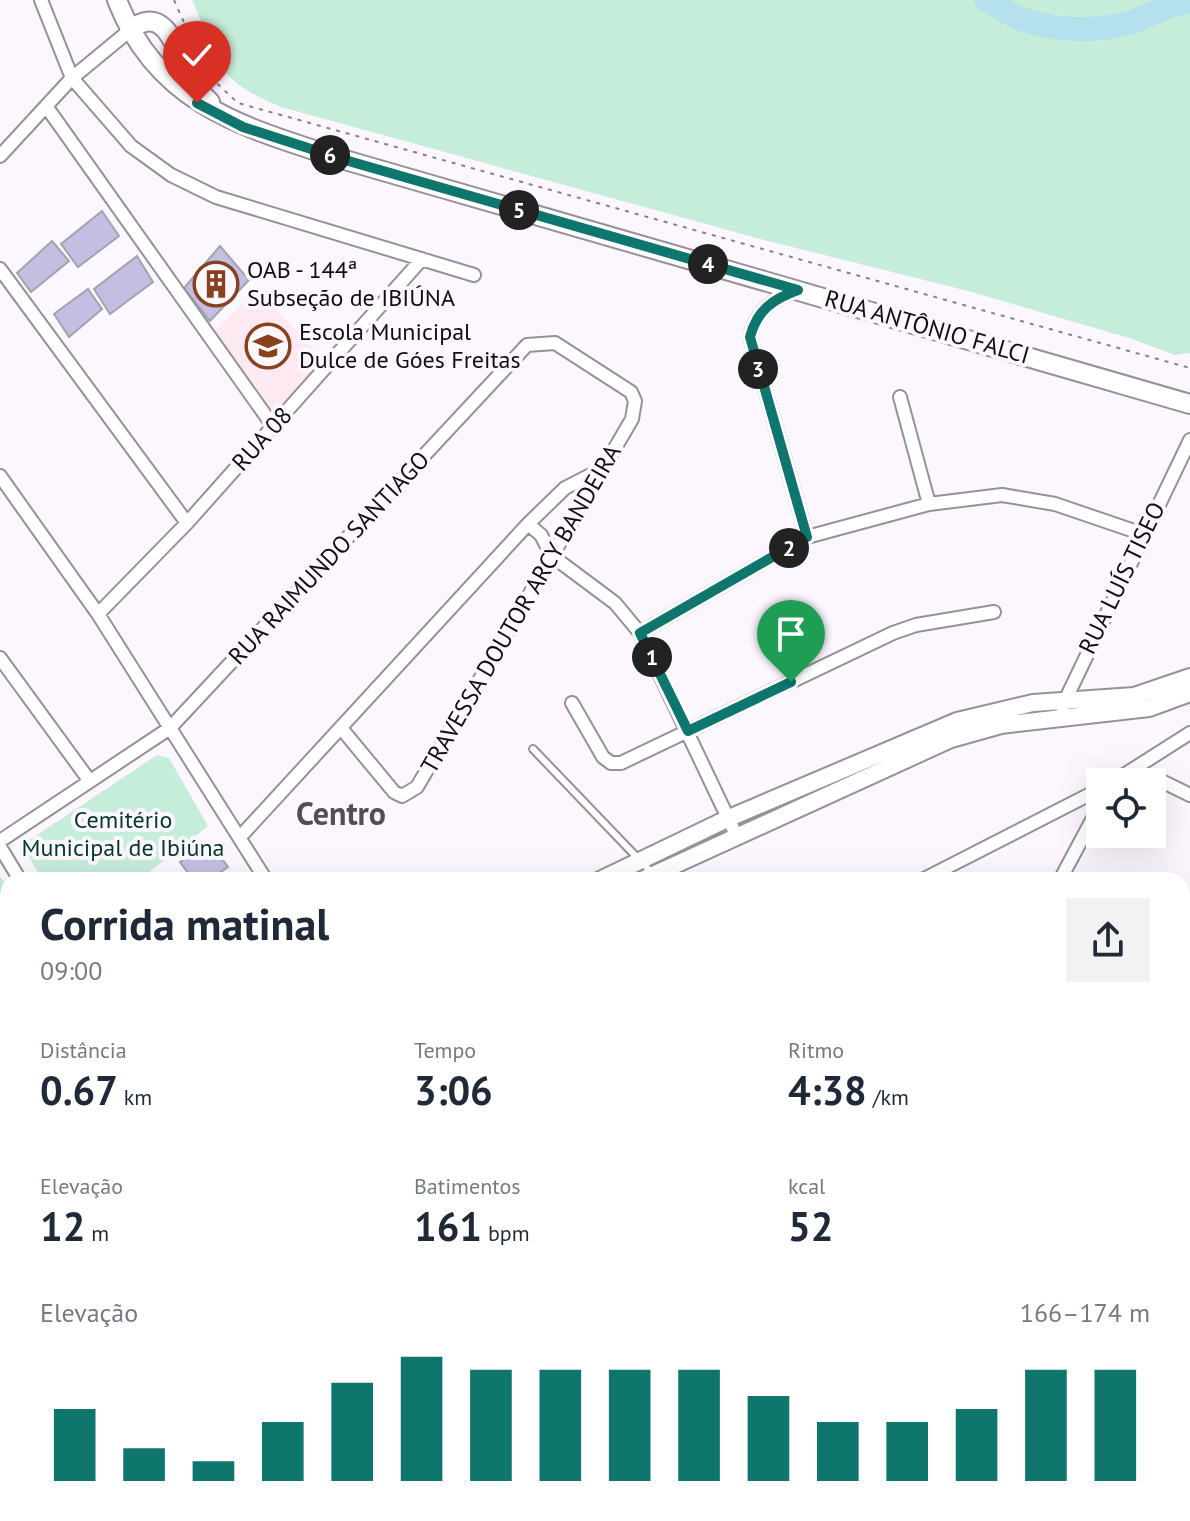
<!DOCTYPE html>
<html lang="pt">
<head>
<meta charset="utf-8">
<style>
	body { margin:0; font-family:"PT Sans",sans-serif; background:#f2f2f3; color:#1f2937; height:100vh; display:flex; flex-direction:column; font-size:30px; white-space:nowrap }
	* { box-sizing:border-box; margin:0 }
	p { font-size:26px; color:#747a83 }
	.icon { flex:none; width:44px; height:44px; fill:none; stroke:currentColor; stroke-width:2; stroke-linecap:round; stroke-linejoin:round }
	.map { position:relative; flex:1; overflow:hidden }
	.panel { position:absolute; left:0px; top:872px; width:1190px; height:650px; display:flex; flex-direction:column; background:#fff; border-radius:24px 24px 0 0; box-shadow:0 8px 32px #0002 }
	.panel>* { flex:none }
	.controls { position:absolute; left:1086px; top:768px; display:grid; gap:16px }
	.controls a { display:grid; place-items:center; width:80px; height:80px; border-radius:0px; background:#fff; box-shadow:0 8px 32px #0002; font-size:40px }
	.pin { position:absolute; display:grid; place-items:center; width:68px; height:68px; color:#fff; margin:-82px -34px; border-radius:50% 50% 50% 0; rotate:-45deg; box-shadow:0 0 8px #0007 }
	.pin .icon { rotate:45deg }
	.km { position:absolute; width:40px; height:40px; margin:-20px; border-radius:50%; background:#222; color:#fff; font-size:22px; line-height:40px; text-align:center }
	.round { display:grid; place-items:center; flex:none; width:84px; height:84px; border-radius:0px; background:#f2f2f3 }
	.head { display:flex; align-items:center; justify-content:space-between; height:136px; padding:0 40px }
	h1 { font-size:44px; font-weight:600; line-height:60px }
	.stats { display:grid; grid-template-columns:repeat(3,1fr); gap:12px; height:136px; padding:8px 40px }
	.stats div { display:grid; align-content:center }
	.stats b { font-size:40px; font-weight:600 }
	.stats small { font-size:22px; font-weight:400 }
	.stats p { font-size:22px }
	.chart { height:224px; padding:16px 40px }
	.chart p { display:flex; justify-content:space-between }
	.chart svg { width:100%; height:144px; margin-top:8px; stroke:#0f766e; stroke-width:6 }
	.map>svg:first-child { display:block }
	.education { fill:#fde9f1 }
	.green { fill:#c6ecda }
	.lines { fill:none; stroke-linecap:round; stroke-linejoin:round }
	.river { stroke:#b4e1ed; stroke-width:24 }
	.building { fill:#c2bfe2; stroke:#a4a3ac; stroke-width:2 }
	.service-casing { stroke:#969199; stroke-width:10 }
	.minor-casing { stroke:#969199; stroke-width:16 }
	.secondary-casing { stroke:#969199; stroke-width:20 }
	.primary-casing { stroke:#969199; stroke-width:22 }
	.path { stroke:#868287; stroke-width:2; stroke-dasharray:4 6; stroke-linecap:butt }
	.service { stroke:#fff; stroke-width:6 }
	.minor { stroke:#fff; stroke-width:12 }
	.secondary { stroke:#fff; stroke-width:16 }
	.primary { stroke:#fff; stroke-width:18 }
	.route-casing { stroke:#fff; stroke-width:16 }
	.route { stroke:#0f766e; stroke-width:10 }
	.labels { text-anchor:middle; stroke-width:8; stroke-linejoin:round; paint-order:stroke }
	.poi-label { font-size:24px; fill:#100e11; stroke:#fcf7fe; text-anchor:start }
	.street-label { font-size:24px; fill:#100e11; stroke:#fcf7fe }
	.park-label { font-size:24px; fill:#013927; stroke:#fcf7fe }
	.district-label { font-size:32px; font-weight:bold; fill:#534e55; stroke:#fcf7fe }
</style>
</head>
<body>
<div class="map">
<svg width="1190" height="1521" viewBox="0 0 1190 1521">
	<rect width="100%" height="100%" fill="#fcf7fe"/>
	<path class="education" d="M257 289 326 362 284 406 271 410 214 331Z
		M328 1514H377L388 1521H324Z"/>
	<path class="green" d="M192 0H1190V353L1175 355 1129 338 968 291 768 241 281 107C211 77 221 64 192 0Z
		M157 755 169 758 208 826 139 880H42L22 845Z
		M0 876 8 888V1101L0 1106Z
		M8 1475V1514H306L301 1521H0V1478Z
		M387 1514H475L471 1521H398Z"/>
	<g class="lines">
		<path class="river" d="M986 0C999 5 1008 14 1019 18 1054 31 1096 33 1131 22 1152 16 1169 2 1190 2"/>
	</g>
	<path class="building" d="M102 211 119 236 78 267 61 244Z
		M52 241 69 261 31 292 17 273Z
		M220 246 249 280 210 321 184 288Z
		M137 256 153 282 110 314 94 289Z
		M88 289 102 309 69 337 54 314Z
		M210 842 228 867 215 876 218 880H193L180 862Z
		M1182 1458 1190 1465V1521H1165L1151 1514H1182Z"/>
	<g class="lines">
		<g class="service-casing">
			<path id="service" d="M533 749 652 873"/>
		</g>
		<g class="minor-casing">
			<path id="minor" d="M41 0 72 78 131 146 171 175 216 197 474 275
				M46 106 273 426
				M0 156 72 78 129 31
				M0 269 187 523
				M795 291C771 300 756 312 750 337L807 537
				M900 397 929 504
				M0 476 98 614 266 880
				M528 524 541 535 552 556 615 603 640 633 737 837
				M98 614 187 523 422 259
				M640 633 807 537 929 504 1002 495 1055 504 1143 534
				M0 658 89 780
				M572 703 603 757 611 763H621L893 633 916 625 994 612
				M1062 707 1190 440
				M1135 768 1190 795
				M1113 782 1190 733
				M240 837 528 524 565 488 600 470
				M0 841 170 728 527 345 555 343 631 392 635 401 632 419 417 787 402 796 394 792 341 728
				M0 847 20 880
				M922 880 1100 789
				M1060 880 1100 805
				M1182 999 1190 982
				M1182 1054 1190 1058
				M0 1224 8 1236
				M1182 1277 1190 1260
				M1182 1346 1190 1351
				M0 1363 8 1358
				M712 1514 727 1521
				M482 1521 486 1514
				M637 1521 641 1514
				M779 1521 782 1514
				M913 1521 917 1514"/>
		</g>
		<g class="secondary-casing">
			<path id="secondary" d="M600 880 729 818 957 721 1033 703 1134 696 1190 677
				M642 880 951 739 1001 725 1149 708 1190 693
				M0 1124 8 1119
				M0 1266 8 1261
				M1075 1514 1087 1521
				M1108 1514 1120 1521"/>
		</g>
		<g class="primary-casing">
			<path id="primary" d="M117 0C158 106 246 128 345 160L1190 404
				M129 31C166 0 177 53 190 78 195 87 203 95 210 102"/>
		</g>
		<path class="path" d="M174 0 206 72
			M210 77 238 103 1190 368"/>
		<use href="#service" class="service"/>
		<use href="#minor" class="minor"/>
		<use href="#secondary" class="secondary"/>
		<use href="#primary" class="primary"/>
	</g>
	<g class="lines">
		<g class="route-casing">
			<path id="route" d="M197 103 243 127 345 160 798 290C773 299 757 310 750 337L807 537 640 633 688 731 791 682"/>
		</g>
		<use href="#route" class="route"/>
	</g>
	<defs>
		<g id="building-ring" transform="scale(2.3)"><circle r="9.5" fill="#fcf7fe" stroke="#88411f" stroke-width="1.5"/><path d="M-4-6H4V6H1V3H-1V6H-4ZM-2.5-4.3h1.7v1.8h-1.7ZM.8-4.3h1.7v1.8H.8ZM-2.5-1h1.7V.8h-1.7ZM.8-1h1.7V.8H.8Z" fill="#88411f"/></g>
		<g id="school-ring" transform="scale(2.3)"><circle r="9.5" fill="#fcf7fe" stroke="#88411f" stroke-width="1.5"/><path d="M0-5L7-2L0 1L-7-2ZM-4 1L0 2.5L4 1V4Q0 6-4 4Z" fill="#88411f"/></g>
	</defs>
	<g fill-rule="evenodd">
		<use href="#building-ring" x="216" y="284"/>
		<use href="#school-ring" x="268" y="346"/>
	</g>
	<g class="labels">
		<g class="poi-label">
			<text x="247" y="278">OAB - 144ª<tspan x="247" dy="28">Subseção de IBIÚNA</tspan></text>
			<text x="299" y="340">Escola Municipal<tspan x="299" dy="28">Dulce de Góes Freitas</tspan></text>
		</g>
		<g class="street-label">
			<text transform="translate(927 327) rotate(16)" y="8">RUA ANTÔNIO FALCI</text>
			<text transform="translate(262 439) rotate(-48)" y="8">RUA 08</text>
			<text transform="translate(329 558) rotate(-47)" y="8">RUA RAIMUNDO SANTIAGO</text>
			<text transform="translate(1122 578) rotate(-64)" y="8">RUA LUÍS TISEO</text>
			<text transform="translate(521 609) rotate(-60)" y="8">TRAVESSA DOUTOR ARCY BANDEIRA</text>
		</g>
		<g class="park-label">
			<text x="123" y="828">Cemitério<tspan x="123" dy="28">Municipal de Ibiúna</tspan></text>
		</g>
		<g class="district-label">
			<text x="341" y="825">Centro</text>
		</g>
	</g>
</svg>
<div class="controls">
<a><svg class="icon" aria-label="locate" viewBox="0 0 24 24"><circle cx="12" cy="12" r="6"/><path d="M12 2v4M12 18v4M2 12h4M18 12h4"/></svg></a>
</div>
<div class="pin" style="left:791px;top:682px;background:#1e9e55"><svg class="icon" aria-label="arrive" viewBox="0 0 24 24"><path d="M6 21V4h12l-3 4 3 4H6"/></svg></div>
<div class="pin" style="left:197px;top:103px;background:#d93025"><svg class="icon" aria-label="check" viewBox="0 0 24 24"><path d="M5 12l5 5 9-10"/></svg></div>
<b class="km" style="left:652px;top:657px">1</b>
<b class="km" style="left:789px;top:548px">2</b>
<b class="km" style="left:758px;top:369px">3</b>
<b class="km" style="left:708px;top:264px">4</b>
<b class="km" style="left:519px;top:210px">5</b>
<b class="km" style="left:330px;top:155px">6</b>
<section class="panel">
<div class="head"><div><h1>Corrida matinal</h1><p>09:00</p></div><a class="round"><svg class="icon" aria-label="share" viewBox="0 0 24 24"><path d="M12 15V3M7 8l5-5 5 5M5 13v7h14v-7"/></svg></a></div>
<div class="stats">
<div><p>Distância</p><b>0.67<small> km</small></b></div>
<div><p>Tempo</p><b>3:06</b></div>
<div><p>Ritmo</p><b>4:38<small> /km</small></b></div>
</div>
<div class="stats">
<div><p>Elevação</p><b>12<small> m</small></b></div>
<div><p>Batimentos</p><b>161<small> bpm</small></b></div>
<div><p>kcal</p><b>52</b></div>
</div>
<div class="chart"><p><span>Elevação</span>166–174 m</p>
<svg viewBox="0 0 160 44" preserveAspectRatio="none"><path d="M5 44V22M15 44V34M25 44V38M35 44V26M45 44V14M55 44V6M65 44V10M75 44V10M85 44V10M95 44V10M105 44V18M115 44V26M125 44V26M135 44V22M145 44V10M155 44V10"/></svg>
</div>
</section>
</div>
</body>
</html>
